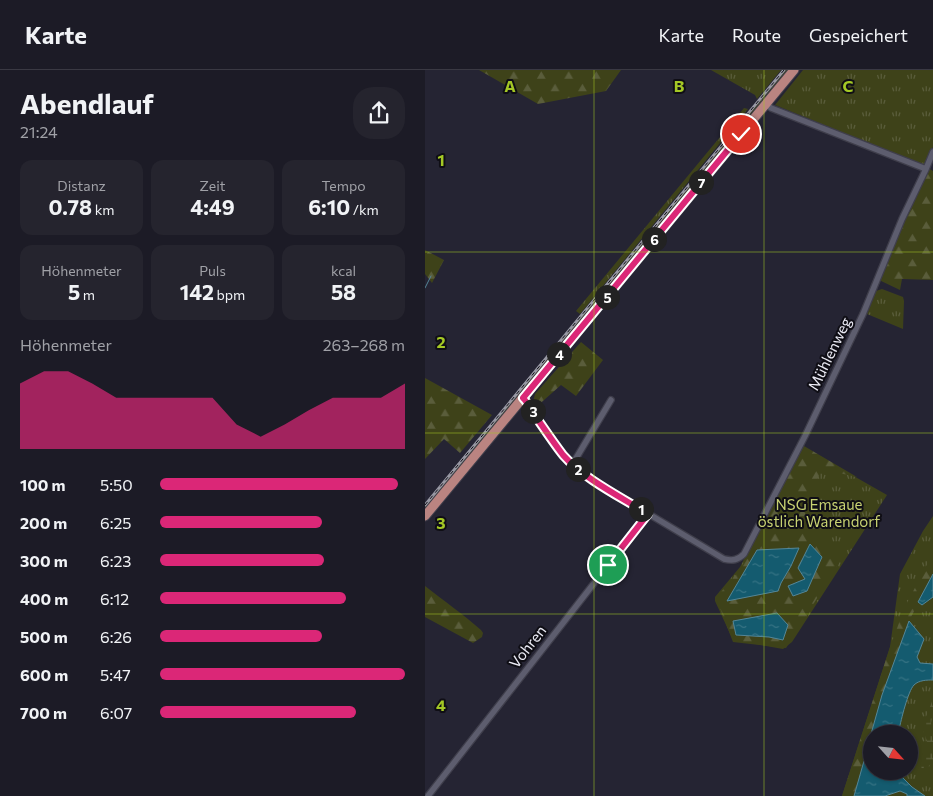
<!DOCTYPE html>
<html lang="de">
<head>
<meta charset="utf-8">
<style>
	body { margin:0; font-family:Commissioner,sans-serif; background:#25242e; color:#f1f3f6; height:100vh; display:flex; flex-direction:column; font-size:19px; white-space:nowrap }
	* { box-sizing:border-box; margin:0 }
	p { font-size:16px; color:#a0a1a7 }
	.icon { flex:none; width:28px; height:28px; fill:none; stroke:currentColor; stroke-width:2; stroke-linecap:round; stroke-linejoin:round }
	.map { position:relative; flex:1; overflow:hidden }
	.side { display:flex; flex-direction:column; background:#1c1b26; width:425px }
	.side>* { flex:none }
	.needle { width:32px; rotate:117deg }
	.buttons { position:absolute; left:438px; top:655px; display:grid; gap:10px }
	.buttons a { display:grid; place-items:center; width:55px; height:55px; border-radius:50%; background:#1c1b26; box-shadow:0 1px 4px #0004,0 0 0 1px #3a3943; font-size:25px }
	.pin { position:absolute; display:grid; place-items:center; width:42px; height:42px; color:#fff; margin:-21px; border:2px solid #fff; border-radius:50%; box-shadow:0 1px 5px #0007 }
	.km { position:absolute; width:25px; height:25px; margin:-12px; border-radius:50%; background:#222; color:#fff; font-size:14px; line-height:25px; text-align:center }
	.round { display:grid; place-items:center; flex:none; width:52px; height:52px; border-radius:20px; background:#25242e }
	.overview { display:flex; align-items:center; justify-content:space-between; height:85px; padding:0 20px }
	h1 { font-size:28px; font-weight:700; line-height:38px }
	.metrics { display:grid; grid-template-columns:repeat(3,1fr); gap:8px; height:85px; padding:5px 20px }
	.metrics div { display:grid; align-content:center; border-radius:12px; background:#25242e; text-align:center }
	.metrics b { font-size:21px; font-weight:700 }
	.metrics small { font-size:14px; font-weight:400 }
	.metrics p { font-size:14px }
	.chart { height:140px; padding:10px 20px }
	.chart p { display:flex; justify-content:space-between }
	.chart svg { width:100%; height:90px; margin-top:5px; fill:#db2777; opacity:.7 }
	ul { padding:0 20px; list-style:none; font-size:16px }
	li { display:grid; grid-template-columns:80px 60px 1fr; align-items:center; height:38px }
	li i { height:12px; border-radius:6px; background:#db2777 }
	header { display:flex; align-items:center; gap:30px; box-sizing:border-box; height:70px; padding:0 25px; background:#1c1b26; border-bottom:1px solid #3a3943 }
	header strong { font-size:24px }
	nav { display:flex; gap:28px; margin-inline-start:auto; font-size:18px }
	main { display:flex; flex:1; min-height:0 }
	.map>svg:first-child { display:block }
	.grass { fill:url(#grass-tufts); fill-rule:evenodd }
	.forest { fill:url(#forest-firs); fill-rule:evenodd }
	.wetland { fill:url(#wetland-marsh) }
	.water { fill:url(#water-ripples); stroke:#548697 }
	.lines { fill:none; stroke-linecap:round; stroke-linejoin:round }
	.stream { stroke:#548697; stroke-width:1 }
	.street-casing { stroke:#3f3e4b; stroke-width:8 }
	.primary-casing { stroke:#3f3e4b; stroke-width:11 }
	.street { stroke:#5d5d6e; stroke-width:5.5 }
	.primary { stroke:#ba8481; stroke-width:9 }
	.rail-casing { stroke:#9898a4; stroke-width:3 }
	.rail { stroke:#0f0e15; stroke-width:1; stroke-dasharray:4; stroke-linecap:butt }
	.route-casing { stroke:#fff; stroke-width:10 }
	.route { stroke:#db2777; stroke-width:6 }
	.grid { fill:none; stroke:#a4c825; stroke-width:1; stroke-opacity:0.55 }
	.labels { text-anchor:middle; stroke-width:4; stroke-linejoin:round; paint-order:stroke }
	.street-label { font-size:15px; fill:#ebebf5; stroke:#0f0e15 }
	.park-label { font-size:15px; fill:#c8d272; stroke:#0f0e15 }
	.grid-label { font-size:16px; text-anchor:middle; font-weight:bold; fill:#a4c825; stroke:#0f0e15; stroke-width:4; stroke-linejoin:round; paint-order:stroke }
</style>
</head>
<body>
<header>
<strong>Karte</strong>
<nav><a>Karte</a><a>Route</a><a>Gespeichert</a></nav>
</header>
<main>
<section class="side">
<div class="overview"><div><h1>Abendlauf</h1><p>21:24</p></div><a class="round"><svg class="icon" aria-label="share" viewBox="0 0 24 24"><path d="M12 15V3M7 8l5-5 5 5M5 13v7h14v-7"/></svg></a></div>
<div class="metrics">
<div><p>Distanz</p><b>0.78<small> km</small></b></div>
<div><p>Zeit</p><b>4:49</b></div>
<div><p>Tempo</p><b>6:10<small> /km</small></b></div>
</div>
<div class="metrics">
<div><p>Höhenmeter</p><b>5<small> m</small></b></div>
<div><p>Puls</p><b>142<small> bpm</small></b></div>
<div><p>kcal</p><b>58</b></div>
</div>
<div class="chart"><p><span>Höhenmeter</span>263–268 m</p>
<svg viewBox="0 0 160 44" preserveAspectRatio="none"><path d="M0 44V12L10 6L20 6L30 12L40 19L50 19L60 19L70 19L80 19L90 32L100 38L110 32L120 25L130 19L140 19L150 19L160 12V44z"/></svg>
</div>
<ul>
<li><b>100 m</b>5:50<i style="width:97%"></i></li>
<li><b>200 m</b>6:25<i style="width:66%"></i></li>
<li><b>300 m</b>6:23<i style="width:67%"></i></li>
<li><b>400 m</b>6:12<i style="width:76%"></i></li>
<li><b>500 m</b>6:26<i style="width:66%"></i></li>
<li><b>600 m</b>5:47<i style="width:100%"></i></li>
<li><b>700 m</b>6:07<i style="width:80%"></i></li>
</ul>
</section>
<div class="map">
<svg width="508" height="726" viewBox="0 0 508 726">
	<defs>
		<pattern id="grass-tufts" width="24" height="20" patternUnits="userSpaceOnUse" patternTransform="scale(1.25)"><rect width="24" height="20" fill="#3e4219"/><path d="M3 7l-1-3M5 7V3M7 7l1-3M15 17l-1-3M17 17v-4M19 17l1-3" fill="none" stroke="#5a5d3b"/></pattern>
		<pattern id="forest-firs" width="22" height="20" patternUnits="userSpaceOnUse" patternTransform="scale(1.25)"><rect width="22" height="20" fill="#3e4219"/><path d="M5 1l3.5 6h-7zM16 11l3.5 6h-7z" fill="#5a5d3b"/></pattern>
		<pattern id="wetland-marsh" width="20" height="14" patternUnits="userSpaceOnUse" patternTransform="scale(1.25)"><rect width="20" height="14" fill="#3e4219"/><path d="M1 5h8M5 5V1M11 12h8M15 12V8" fill="none" stroke="#5a5d3b"/></pattern>
		<pattern id="water-ripples" width="26" height="14" patternUnits="userSpaceOnUse" patternTransform="scale(1.25)"><rect width="26" height="14" fill="#145b6f"/><path d="M2 4q2-2 4 0t4 0M15 11q2-2 4 0t4 0" fill="none" stroke="#367384"/></pattern>
	</defs>
	<rect width="100%" height="100%" fill="#252433"/>
	<path class="grass" d="M286 0H356L332 29 330 25Z
		M361 0H364L0 440V436Z
		M378 0H508V77L502 91 498 95 350 35Z
		M319 38 323 39 155 244 151 241Z
		M457 219 478 227 479 231 478 259 442 244 451 221Z
		M376 376 462 425 367 572 358 579 308 570 290 531V527L315 497Z
		M508 446V726H417L465 577 475 504 498 461ZM446 664H484V701H446Z"/>
	<path class="forest" d="M54 0H196L181 21 113 34Z
		M503 98 508 101V210L477 209 475 220 454 210 478 150Z
		M0 180 19 190 7 213 0 204Z
		M156 272 178 290 151 326 136 315 110 338 108 332 110 324Z
		M0 308 67 345 35 383 19 369 0 389Z
		M379 376 432 407 396 399 389 420 386 447 394 467 417 488 361 578 308 572 291 528 315 500ZM366 496 356 513 353 521 303 530Z
		M508 483V504L484 551 457 625 429 726H417L465 577 480 537Z
		M0 516C19 531 38 544 56 560L58 563 57 567 48 573 0 547Z"/>
	<path class="wetland" d="M508 629V643L506 653 508 666V690L507 693 497 702 496 693 503 681 502 671 497 657Z"/>
	<path class="water" d="M385 474 397 487 382 521 368 526 363 516 380 509 373 498Z
		M374 478 366 496 356 513 353 521 302 531 332 480Z
		M508 504V527L497 535 493 532Z
		M352 543 363 555 358 570 344 567 311 565 308 551Z
		M484 551 499 569 492 587 495 593 508 594V610C502 610 494 610 489 615 483 621 476 650 474 660L476 664H446L457 625Z
		M446 681V701H476L477 707 487 717 500 726H482V724L475 721 460 726H429L439 691 445 687Z"/>
	<g class="lines">
		<path class="stream" d="M0 218 6 206"/>
		<g class="street-casing">
			<path id="street" d="M341 34 346 38 501 99
				M98 328 103 333 109 343 137 384 147 395 162 407 299 489C308 491 313 490 319 484L380 366 438 244 477 149 501 99 508 82
				M147 395 186 330
				M3 726 223 444"/>
		</g>
		<g class="primary-casing">
			<path id="primary" d="M0 446 369 0"/>
		</g>
		<use href="#street" class="street"/>
		<use href="#primary" class="primary"/>
		<g class="rail-casing">
			<path id="rail" d="M0 435 359 0"/>
		</g>
		<use href="#rail" class="rail"/>
	</g>
	<g class="lines">
		<g class="route-casing">
			<path id="route" d="M183 495 223 444C196 427 159 409 138 385 128 372 118 357 109 344 105 338 103 333 98 328L316 64"/>
		</g>
		<use href="#route" class="route"/>
	</g>
	<path class="grid" d="M169 0V726M339 0V726M0 182H508M0 363H508M0 544H508"/>
	<g class="labels">
		<g class="street-label">
			<text transform="translate(405 284) rotate(-64)" y="5">Mühlenweg</text>
			<text transform="translate(103 577) rotate(-52)" y="5">Vohren</text>
		</g>
		<g class="park-label">
			<text x="394" y="440">NSG Emsaue<tspan x="394" dy="17">östlich Warendorf</tspan></text>
		</g>
	</g>
	<g class="grid-label">
		<text x="85" y="22">A</text>
		<text x="254" y="22">B</text>
		<text x="423" y="22">C</text>
		<text x="16" y="96">1</text>
		<text x="16" y="278">2</text>
		<text x="16" y="459">3</text>
		<text x="16" y="641">4</text>
	</g>
</svg>
<div class="buttons">
<a><svg class="needle" viewBox="-14 -14 28 28"><path d="M0-13l5 13h-10z" fill="#e53935"/><path d="M0 13l5-13h-10z" fill="#a0a1a7"/></svg></a>
</div>
<div class="pin" style="left:183px;top:495px;background:#1e9e55"><svg class="icon" aria-label="arrive" viewBox="0 0 24 24"><path d="M6 21V4h12l-3 4 3 4H6"/></svg></div>
<div class="pin" style="left:316px;top:64px;background:#d93025"><svg class="icon" aria-label="check" viewBox="0 0 24 24"><path d="M5 12l5 5 9-10"/></svg></div>
<b class="km" style="left:216px;top:439px">1</b>
<b class="km" style="left:153px;top:399px">2</b>
<b class="km" style="left:108px;top:341px">3</b>
<b class="km" style="left:134px;top:284px">4</b>
<b class="km" style="left:182px;top:227px">5</b>
<b class="km" style="left:229px;top:169px">6</b>
<b class="km" style="left:276px;top:112px">7</b>
</div>
</main>
</body>
</html>
